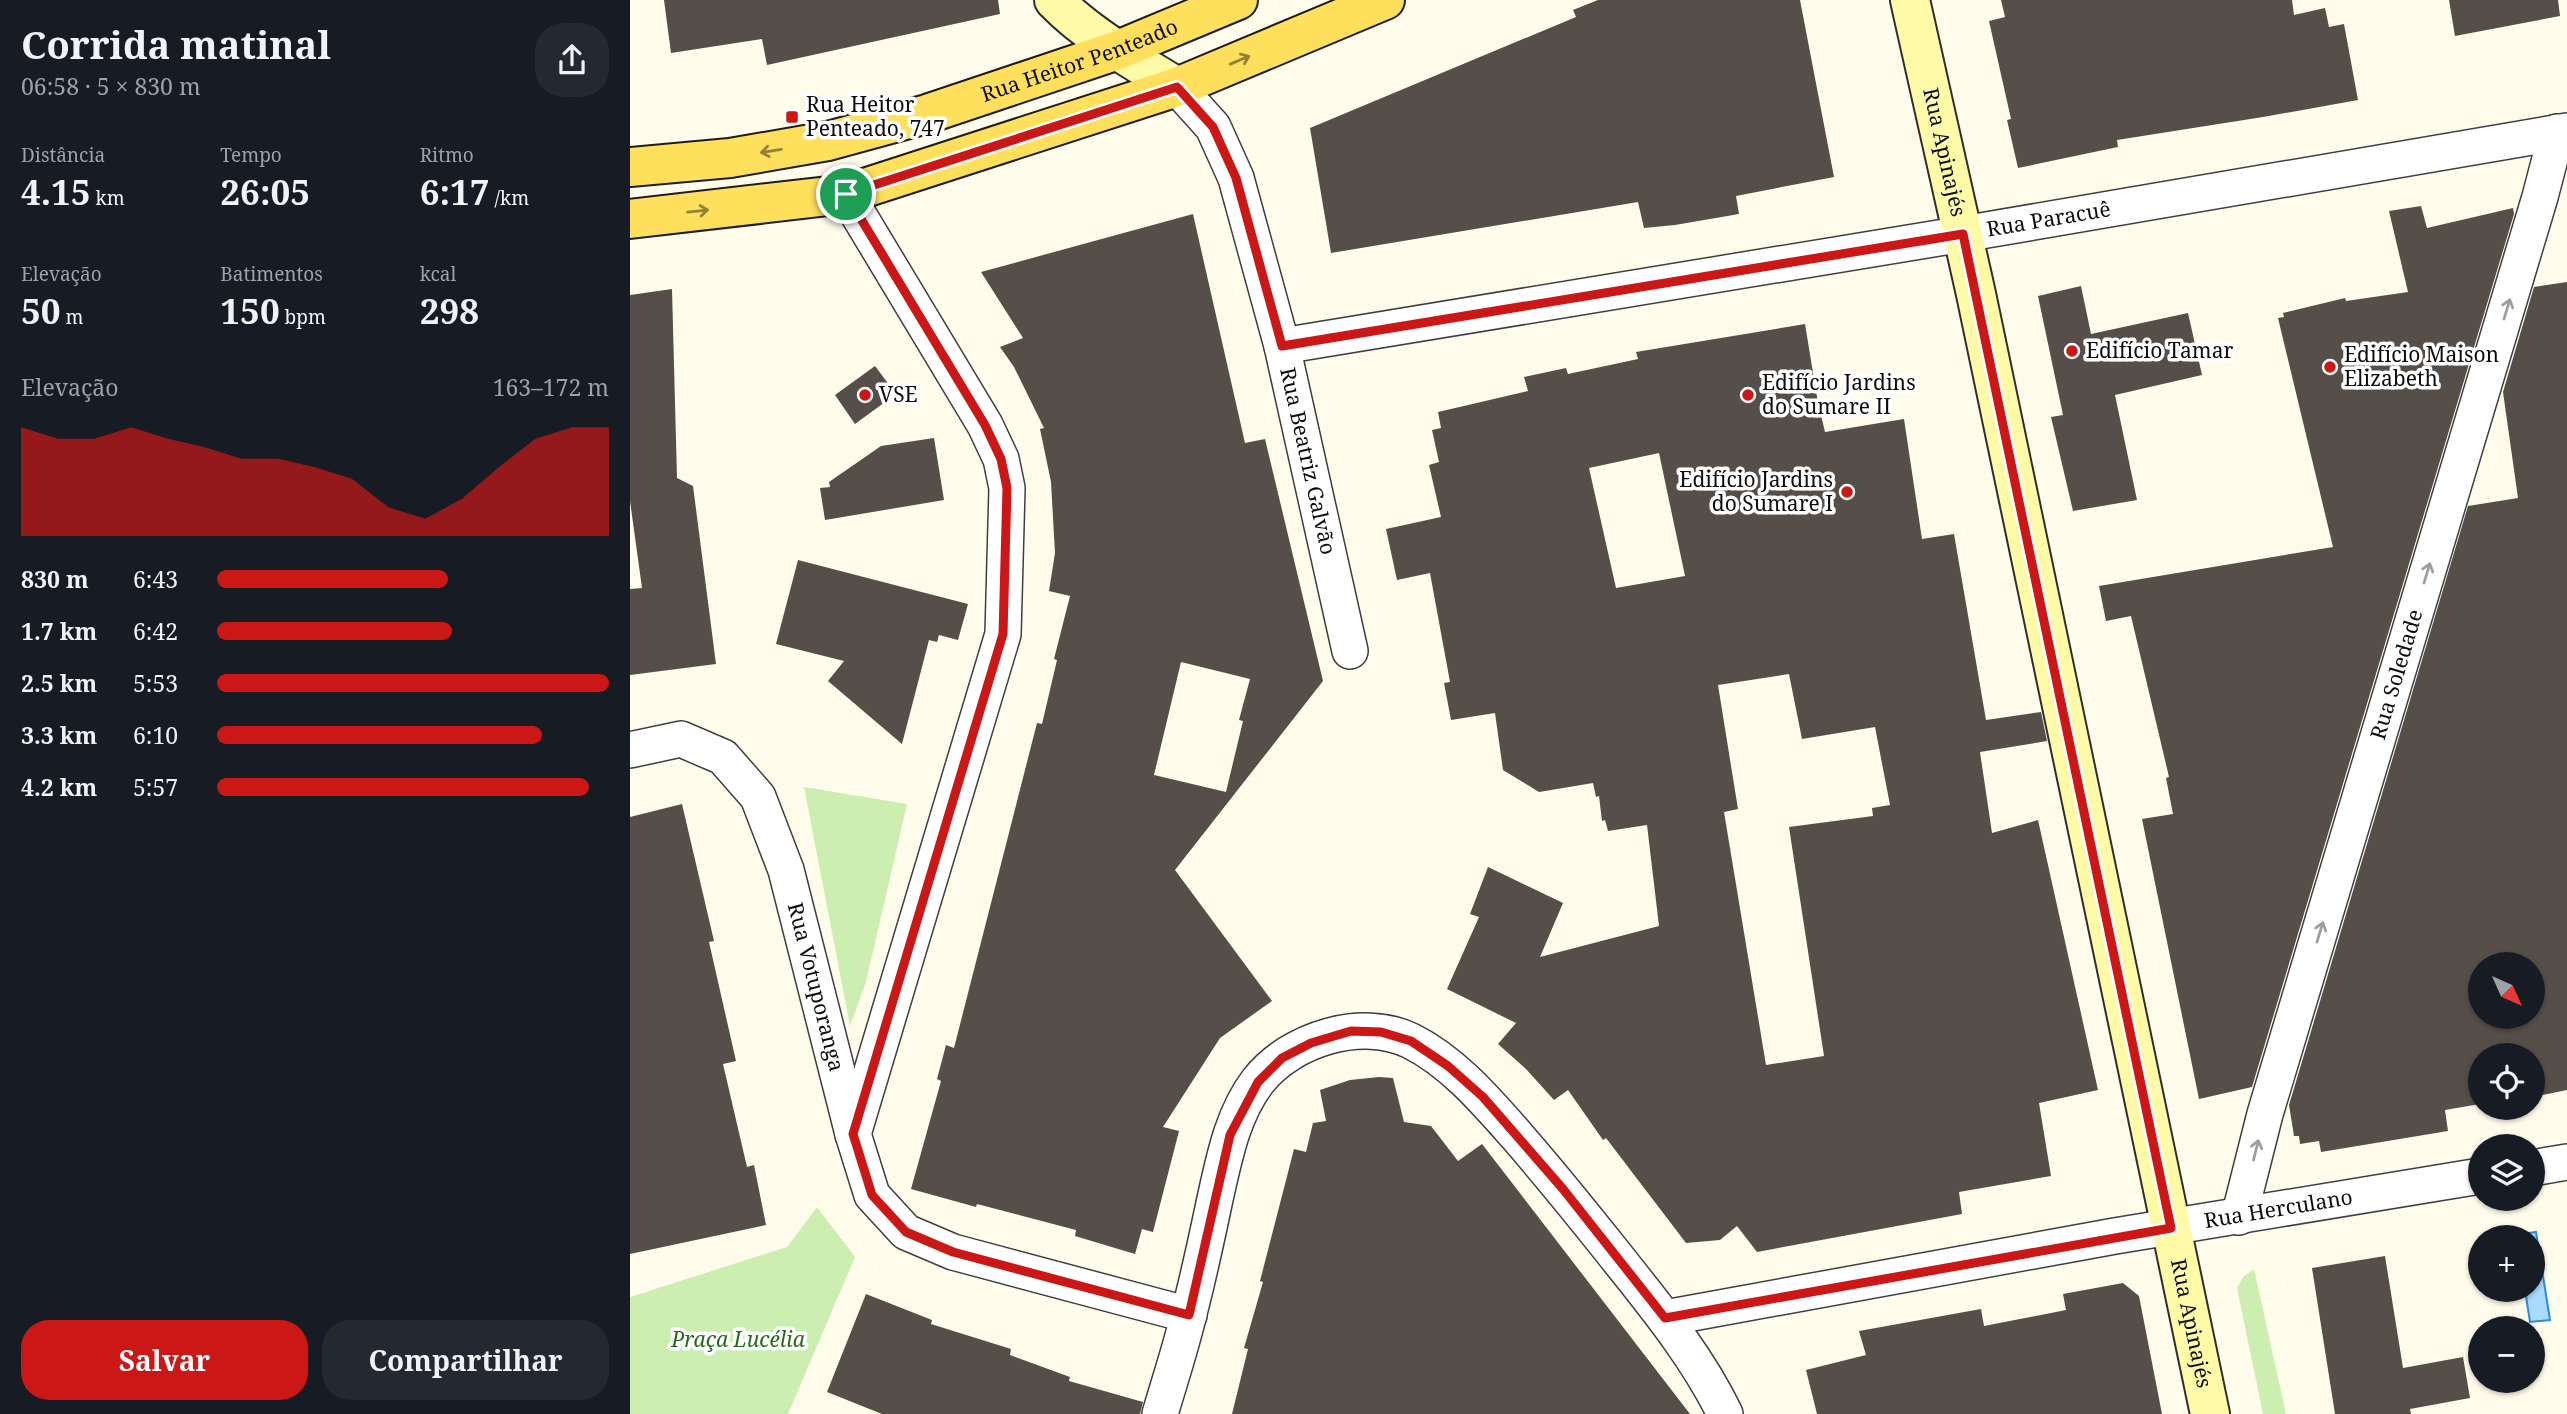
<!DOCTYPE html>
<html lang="pt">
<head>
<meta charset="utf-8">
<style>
	body { margin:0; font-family:"Noto Serif",serif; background:#242831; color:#f1f3f6; height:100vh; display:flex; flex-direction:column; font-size:26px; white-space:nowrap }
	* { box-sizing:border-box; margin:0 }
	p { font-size:23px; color:#9ea1a6 }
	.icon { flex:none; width:38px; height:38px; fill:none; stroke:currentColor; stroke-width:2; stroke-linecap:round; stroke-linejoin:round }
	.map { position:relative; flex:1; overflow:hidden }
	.side { display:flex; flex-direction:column; background:#171b24; width:630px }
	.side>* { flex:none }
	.needle { width:46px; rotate:135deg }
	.fabs { position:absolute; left:1838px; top:952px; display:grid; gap:14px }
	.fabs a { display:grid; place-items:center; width:77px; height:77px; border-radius:50%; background:#171b24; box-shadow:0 2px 5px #0004; font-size:35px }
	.pin { position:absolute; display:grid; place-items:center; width:60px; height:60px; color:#fff; margin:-30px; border:4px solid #fff; border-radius:50%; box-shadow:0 2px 7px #0007 }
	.round { display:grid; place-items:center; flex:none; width:74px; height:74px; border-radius:28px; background:#242831 }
	.headline { display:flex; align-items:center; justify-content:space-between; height:119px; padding:0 21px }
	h1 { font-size:38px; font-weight:700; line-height:52px }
	.metrics { display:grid; grid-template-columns:repeat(3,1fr); gap:10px; height:119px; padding:7px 21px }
	.metrics div { display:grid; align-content:center }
	.metrics b { font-size:35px; font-weight:700 }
	.metrics small { font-size:19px; font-weight:400 }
	.metrics p { font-size:19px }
	.chart { height:196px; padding:14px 21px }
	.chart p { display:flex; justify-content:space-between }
	.chart svg { width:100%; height:126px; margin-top:7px; fill:#cb1716; opacity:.7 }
	.action { display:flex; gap:14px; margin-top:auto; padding:14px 21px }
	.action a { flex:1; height:80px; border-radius:28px; background:#cb1716; color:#fff; font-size:28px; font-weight:700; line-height:80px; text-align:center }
	.action a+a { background:#242831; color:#f1f3f6 }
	ul { padding:0 21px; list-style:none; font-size:23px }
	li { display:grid; grid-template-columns:112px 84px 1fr; align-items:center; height:52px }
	li i { height:18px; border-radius:9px; background:#cb1716 }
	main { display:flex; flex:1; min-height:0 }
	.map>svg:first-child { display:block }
	.green { fill:#cdeeb1 }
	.water { fill:#aadafd; stroke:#298bdc; stroke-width:2 }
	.building { fill:#564e48; fill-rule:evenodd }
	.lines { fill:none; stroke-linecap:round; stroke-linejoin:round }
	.street-casing { stroke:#3f3f3f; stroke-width:38 }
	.secondary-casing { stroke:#2e2e2e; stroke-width:42 }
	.primary-casing { stroke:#1d1d1d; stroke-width:42 }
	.street { stroke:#fff; stroke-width:35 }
	.secondary { stroke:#fffaa7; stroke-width:38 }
	.primary { stroke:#ffe05c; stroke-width:38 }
	.oneway { stroke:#928138 }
	.oneway2 { stroke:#9e9e9e }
	.route-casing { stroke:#fff; stroke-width:14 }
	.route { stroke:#cb1716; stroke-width:9 }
	.poi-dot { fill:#cb1716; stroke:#fff; stroke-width:2.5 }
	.labels { text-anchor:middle; stroke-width:7; stroke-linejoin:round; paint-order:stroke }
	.street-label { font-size:21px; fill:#0c0c0c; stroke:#fff }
	.poi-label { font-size:21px; fill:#0c0c0c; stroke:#fff; text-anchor:start }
	.park-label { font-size:21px; font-style:italic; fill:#236b16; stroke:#fff }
</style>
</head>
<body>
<main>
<section class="side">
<div class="headline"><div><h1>Corrida matinal</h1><p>06:58 · 5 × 830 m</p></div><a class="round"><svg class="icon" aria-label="share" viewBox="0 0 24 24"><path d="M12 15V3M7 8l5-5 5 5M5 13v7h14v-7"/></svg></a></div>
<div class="metrics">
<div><p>Distância</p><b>4.15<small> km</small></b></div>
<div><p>Tempo</p><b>26:05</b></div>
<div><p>Ritmo</p><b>6:17<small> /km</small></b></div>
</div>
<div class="metrics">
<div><p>Elevação</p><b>50<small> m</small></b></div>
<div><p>Batimentos</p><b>150<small> bpm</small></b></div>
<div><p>kcal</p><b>298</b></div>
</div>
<div class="chart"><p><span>Elevação</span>163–172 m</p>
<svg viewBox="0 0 160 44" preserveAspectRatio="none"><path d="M0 44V6L10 10L20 10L30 6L40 10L50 13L60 17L70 17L80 20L90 24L100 34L110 38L120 31L130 20L140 10L150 6L160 6V44z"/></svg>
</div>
<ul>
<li><b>830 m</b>6:43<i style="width:59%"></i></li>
<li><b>1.7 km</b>6:42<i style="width:60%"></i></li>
<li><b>2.5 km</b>5:53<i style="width:100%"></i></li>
<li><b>3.3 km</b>6:10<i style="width:83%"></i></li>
<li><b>4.2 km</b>5:57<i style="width:95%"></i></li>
</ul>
<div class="action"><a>Salvar</a><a>Compartilhar</a></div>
</section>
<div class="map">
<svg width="1937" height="1414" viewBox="0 0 1937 1414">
	<rect width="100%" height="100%" fill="#fffcec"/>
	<path class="green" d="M174 787 277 804 236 982 220 1026Z
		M187 1207 225 1257 158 1414H0V1297L157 1247Z
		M1624 1269 1656 1414H1633L1607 1288 1613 1277Z"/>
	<path class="water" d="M1906 1232 1920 1320 1900 1322 1895 1290H1902V1237H1887L1886 1235Z"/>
	<path class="building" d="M34 0H368L370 14 137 65 132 39 41 53Z
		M968 0H1170L1204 177 1106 196 1109 214 1045 225 1014 228 1008 202 701 253 680 128 946 17 943 10Z
		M1371 0H1662L1664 15 1695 8 1699 27 1714 24 1728 100 1633 117 1487 140 1488 147 1388 168 1377 120 1381 119 1359 21 1375 17Z
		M1819 0H1928L1930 16 1825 36Z
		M1791 206 1797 228 1883 208 1884 214 1622 1087 1569 1099 1512 819 1543 814 1536 778 1539 777 1501 616 1476 621 1469 586 1703 547 1648 318 1654 317 1653 313 1715 298 1716 301 1778 292 1759 211Z
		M563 214 615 443 635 439 693 681 545 870 642 1001 590 1038 533 1127 549 1131 523 1232 512 1229 505 1254 445 1236 446 1230 347 1204 346 1207 281 1189 311 1081 307 1079 316 1045 324 1048 407 723 412 724 427 660 424 659 440 596 419 591 425 553 421 482 410 429 414 428 384 367 370 347 393 338 351 272ZM551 662 620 679 609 720 613 721 596 792 524 775Z
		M1937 282V1090L1902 1097V1055H1850V1104L1815 1110 1818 1131 1691 1152 1689 1141 1670 1144 1669 1136H1664L1659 1105 1838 506 1888 498 1873 392 1904 287ZM1850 964H1902V1017H1850Z
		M1451 286 1461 334 1558 313 1572 375 1485 395 1507 500 1443 511 1421 417 1433 415 1408 296Z
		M42 289 47 478 63 486 86 664 0 675V589L12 588 0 501V295Z
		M1175 324 1188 403 1195 432 1274 419 1292 539 1324 534 1356 720 1411 712 1417 741 1350 752 1362 833 1408 820 1468 1090 1409 1103 1421 1176 1329 1192 1332 1214 1127 1252 1107 1226 1090 1240 1056 1243 976 1138 973 1140 938 1090 924 1100 896 1069 868 1044 886 1023 817 989 849 917 840 914 858 867 933 903 910 957 1029 926 1017 825 978 831 975 820 972 821 969 796 966 797 963 783 909 792 873 770 865 713 821 720 814 683 820 682 800 573 767 580 756 529 811 517 799 465 809 462 802 430 811 428 808 412 898 391 894 377 936 368 938 374 1008 359 1006 352ZM1029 453 1055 576 986 588 959 468ZM1159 674 1172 739 1245 727 1260 805 1242 808 1243 816 1159 827 1194 1056 1136 1065 1094 812 1108 809 1088 685Z
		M245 366 266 394 225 424 205 395Z
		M304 438 314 500 195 520 190 488 200 487 199 482 251 446Z
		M168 560 338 604 328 640 309 635 307 642 299 640 272 744 198 681 214 661 146 644Z
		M52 804 84 941 79 942 106 1061 93 1064 117 1167 124 1165 136 1225 0 1254V817Z
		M749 1077 763 1078 774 1122 801 1126 828 1161 852 1144 1060 1414H602L618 1349 614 1348 633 1282 630 1281 664 1149 676 1152 683 1123 696 1121 690 1090 720 1080Z
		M1755 1256 1773 1368 1833 1357 1840 1398 1780 1409 1781 1414H1705L1682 1268Z
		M1493 1283 1509 1296 1532 1414H1187L1176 1370 1236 1355 1229 1331 1351 1309 1354 1326 1436 1310 1433 1294Z
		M236 1294 302 1320 301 1324 381 1349 380 1355 440 1377 439 1381 513 1402 510 1414H252L197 1392Z"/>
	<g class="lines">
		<g class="street-casing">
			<g id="street">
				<path id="s1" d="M547 87 583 127 606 178 652 346 720 651"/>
				<path d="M216 194 355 425 371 459 377 488 373 634 223 1134"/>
				<path id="s2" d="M652 346 1333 234 1937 131"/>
				<path id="s3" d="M0 750 51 739 93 757 128 797 156 870 223 1134 242 1195 276 1232 323 1252 559 1315"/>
				<path d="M1902 1168 1937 1162"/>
				<path id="s4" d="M1609 1217 1635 1114 1910 197 1927 132"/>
				<path id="s5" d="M1035 1318 1485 1236 1850 1176"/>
				<path d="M530 1414C540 1380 551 1347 559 1313 569 1275 577 1237 585 1199 594 1159 602 1115 628 1081 661 1039 732 1017 781 1041 823 1062 856 1101 887 1136 919 1173 950 1211 981 1250 1022 1302 1066 1354 1095 1414"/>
			</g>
		</g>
		<g class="secondary-casing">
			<g id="secondary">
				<path d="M424 0C459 36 505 61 547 87"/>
				<path id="s6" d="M1280 0 1346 294 1580 1414"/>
			</g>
		</g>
		<g class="primary-casing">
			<g id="primary">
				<path id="s7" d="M0 167 100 158 198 141 297 114 488 50 608 0"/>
				<path d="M0 219 216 194 547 87 755 0"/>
			</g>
		</g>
		<use href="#street" class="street"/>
		<use href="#secondary" class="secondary"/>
		<use href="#primary" class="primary"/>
	</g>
	<defs><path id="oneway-shaft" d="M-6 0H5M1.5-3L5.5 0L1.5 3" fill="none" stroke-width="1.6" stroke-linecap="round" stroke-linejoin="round" transform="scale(1.75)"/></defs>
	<g class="oneway">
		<use href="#oneway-shaft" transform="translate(610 60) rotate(-23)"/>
		<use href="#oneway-shaft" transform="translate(141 151) rotate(171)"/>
		<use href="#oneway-shaft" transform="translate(68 211) rotate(-6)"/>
	</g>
	<g class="oneway2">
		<use href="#oneway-shaft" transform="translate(1877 309) rotate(-73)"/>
		<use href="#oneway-shaft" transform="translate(1797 573) rotate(-73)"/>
		<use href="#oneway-shaft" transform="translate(1690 932) rotate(-73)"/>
		<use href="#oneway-shaft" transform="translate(1626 1150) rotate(-76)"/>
	</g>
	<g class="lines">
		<g class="route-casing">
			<path id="route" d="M547 87 583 127 606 178 652 346 1333 234 1541 1228 1035 1318 933 1189 853 1097 818 1066 781 1041 751 1032 721 1031 681 1043 652 1058 628 1082 600 1135 559 1315 323 1252 276 1232 242 1195 223 1134 373 634 377 488 371 459 355 425 216 194Z"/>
		</g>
		<use href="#route" class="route"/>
	</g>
	<g class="poi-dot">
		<rect x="155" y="110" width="14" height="14" rx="3.5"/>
		<circle cx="1442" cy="351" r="7"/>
		<circle cx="1700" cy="367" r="7"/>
		<circle cx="235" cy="395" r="7"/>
		<circle cx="1118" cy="395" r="7"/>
		<circle cx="1217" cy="492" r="7"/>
	</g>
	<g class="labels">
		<g class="street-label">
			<text dy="7" stroke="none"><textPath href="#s7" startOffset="464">Rua Heitor Penteado</textPath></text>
			<text dy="7" stroke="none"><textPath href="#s6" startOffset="156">Rua Apinajés</textPath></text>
			<text dy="7" stroke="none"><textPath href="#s2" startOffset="777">Rua Paracuê</textPath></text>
			<text dy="7" stroke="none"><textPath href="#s1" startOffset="402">Rua Beatriz Galvão</textPath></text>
			<text dy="7" stroke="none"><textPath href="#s4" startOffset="565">Rua Soledade</textPath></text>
			<text dy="7" stroke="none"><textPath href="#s3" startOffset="350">Rua Votuporanga</textPath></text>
			<text dy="7" stroke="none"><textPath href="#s5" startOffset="623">Rua Herculano</textPath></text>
			<text dy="7" stroke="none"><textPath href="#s6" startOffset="1353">Rua Apinajés</textPath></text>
		</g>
		<g class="poi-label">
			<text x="176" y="112">Rua Heitor<tspan x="176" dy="24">Penteado, 747</tspan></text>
			<text x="1456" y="358">Edifício Tamar</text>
			<text x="1714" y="362">Edifício Maison<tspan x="1714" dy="24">Elizabeth</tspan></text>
			<text x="1132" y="390">Edifício Jardins<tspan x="1132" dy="24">do Sumare II</tspan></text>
			<text x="249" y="402">VSE</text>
			<text x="1203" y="487" text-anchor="end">Edifício Jardins<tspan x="1203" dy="24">do Sumare I</tspan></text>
		</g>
		<g class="park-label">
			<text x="108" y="1347">Praça Lucélia</text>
		</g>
	</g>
</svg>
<div class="fabs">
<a><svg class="needle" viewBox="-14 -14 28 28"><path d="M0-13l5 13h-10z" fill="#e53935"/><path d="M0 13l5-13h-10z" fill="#9ea1a6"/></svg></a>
<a><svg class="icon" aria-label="locate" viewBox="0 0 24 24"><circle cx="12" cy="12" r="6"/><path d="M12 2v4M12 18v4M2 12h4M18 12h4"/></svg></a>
<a><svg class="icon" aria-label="layers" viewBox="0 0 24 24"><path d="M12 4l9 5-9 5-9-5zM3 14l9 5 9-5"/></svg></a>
<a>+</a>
<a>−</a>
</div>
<div class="pin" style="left:216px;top:194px;background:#1e9e55"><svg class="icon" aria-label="arrive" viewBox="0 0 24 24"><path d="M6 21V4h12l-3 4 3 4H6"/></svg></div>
</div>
</main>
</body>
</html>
